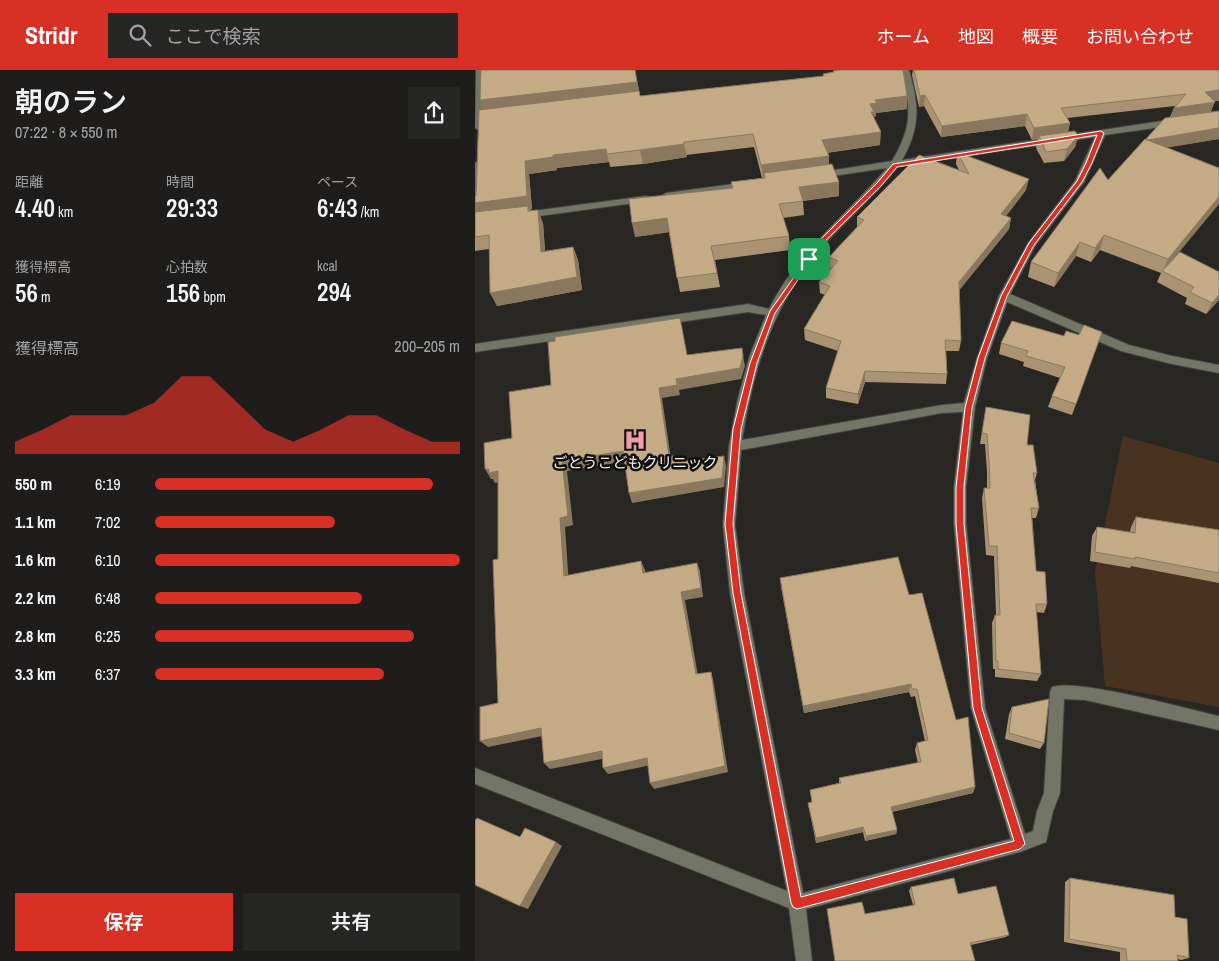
<!DOCTYPE html>
<html lang="ja">
<head>
<meta charset="utf-8">
<style>
	body { margin:0; font-family:"Archivo Narrow","Noto Sans JP",sans-serif; background:#262624; color:#f1f3f6; height:100vh; display:flex; flex-direction:column; font-size:19px; white-space:nowrap }
	* { box-sizing:border-box; margin:0 }
	p { font-size:16px; color:#a1a2a3 }
	.icon { flex:none; width:28px; height:28px; fill:none; stroke:currentColor; stroke-width:2; stroke-linecap:round; stroke-linejoin:round }
	.map { position:relative; flex:1; overflow:hidden }
	.side { display:flex; flex-direction:column; background:#1e1d1b; width:475px }
	.side>* { flex:none }
	.pin { position:absolute; display:grid; place-items:center; width:42px; height:42px; color:#fff; margin:-21px; border-radius:10px; box-shadow:0 2px 8px #0006 }
	.round { display:grid; place-items:center; flex:none; width:52px; height:52px; border-radius:0px; background:#262624 }
	.overview { display:flex; align-items:center; justify-content:space-between; height:85px; padding:0 15px }
	h1 { font-size:28px; font-weight:600; line-height:38px }
	.figures { display:grid; grid-template-columns:repeat(3,1fr); gap:8px; height:85px; padding:5px 15px }
	.figures div { display:grid; align-content:center }
	.figures b { font-size:25px; font-weight:600 }
	.figures small { font-size:14px; font-weight:400 }
	.figures p { font-size:14px }
	.chart { height:140px; padding:10px 15px }
	.chart p { display:flex; justify-content:space-between }
	.chart svg { width:100%; height:90px; margin-top:5px; fill:#d93025; opacity:.7 }
	.action { display:flex; gap:10px; margin-top:auto; padding:10px 15px }
	.action a { flex:1; height:58px; border-radius:0px; background:#d93025; color:#fff; font-size:20px; font-weight:600; line-height:58px; text-align:center }
	.action a+a { background:#262624; color:#f1f3f6 }
	ul { padding:0 15px; list-style:none; font-size:16px }
	li { display:grid; grid-template-columns:80px 60px 1fr; align-items:center; height:38px }
	li i { height:12px; border-radius:6px; background:#d93025 }
	header { display:flex; align-items:center; gap:30px; box-sizing:border-box; height:70px; padding:0 25px; background:#d93025; color:#fff }
	header strong { font-size:24px }
	nav { display:flex; gap:28px; margin-inline-start:auto; font-size:18px }
	.search { width:350px; height:45px; background:#262624; display:flex; align-items:center; gap:12px; box-sizing:border-box; padding:0 18px; border-radius:0px; color:#a1a2a3; font-size:19px }
	main { display:flex; flex:1; min-height:0 }
	.map>svg:first-child { display:block }
	.green { fill:#4a3220 }
	.lines { fill:none; stroke-linecap:round; stroke-linejoin:round }
	.minor-casing { stroke:#444340; stroke-width:2 }
	.minor { fill:#737665; fill-rule:evenodd }
	.wall { fill:#a99373 }
	.shaded-wall { fill:#89785e }
	.building { fill:#c4ab86; stroke:#89785e }
	.route { fill:#d93025; stroke:#fff; fill-rule:evenodd }
	.labels { text-anchor:middle; stroke-width:5; stroke-linejoin:round; paint-order:stroke }
	.poi-label { font-size:15px; fill:#f0efed; stroke:#10100f }
</style>
</head>
<body>
<header>
<strong>Stridr</strong>
<div class="search"><svg class="icon" aria-label="search" viewBox="0 0 24 24"><circle cx="10" cy="10" r="6"/><path d="M15 15l6 6"/></svg>ここで検索</div>
<nav><a>ホーム</a><a>地図</a><a>概要</a><a>お問い合わせ</a></nav>
</header>
<main>
<section class="side">
<div class="overview"><div><h1>朝のラン</h1><p>07:22 · 8 × 550 m</p></div><a class="round"><svg class="icon" aria-label="share" viewBox="0 0 24 24"><path d="M12 15V3M7 8l5-5 5 5M5 13v7h14v-7"/></svg></a></div>
<div class="figures">
<div><p>距離</p><b>4.40<small> km</small></b></div>
<div><p>時間</p><b>29:33</b></div>
<div><p>ペース</p><b>6:43<small> /km</small></b></div>
</div>
<div class="figures">
<div><p>獲得標高</p><b>56<small> m</small></b></div>
<div><p>心拍数</p><b>156<small> bpm</small></b></div>
<div><p>kcal</p><b>294</b></div>
</div>
<div class="chart"><p><span>獲得標高</span>200–205 m</p>
<svg viewBox="0 0 160 44" preserveAspectRatio="none"><path d="M0 44V38L10 32L20 25L30 25L40 25L50 19L60 6L70 6L80 19L90 32L100 38L110 32L120 25L130 25L140 32L150 38L160 38V44z"/></svg>
</div>
<ul>
<li><b>550 m</b>6:19<i style="width:91%"></i></li>
<li><b>1.1 km</b>7:02<i style="width:59%"></i></li>
<li><b>1.6 km</b>6:10<i style="width:100%"></i></li>
<li><b>2.2 km</b>6:48<i style="width:68%"></i></li>
<li><b>2.8 km</b>6:25<i style="width:85%"></i></li>
<li><b>3.3 km</b>6:37<i style="width:75%"></i></li>
</ul>
<div class="action"><a>保存</a><a>共有</a></div>
</section>
<div class="map">
<svg width="744" height="891" viewBox="0 0 744 891">
	<rect width="100%" height="100%" fill="#282724"/>
	<path class="green" d="M648 366 744 393V637L630 616 620 503Z"/>
	<g class="lines">
		<g class="minor-casing">
			<path id="minor" d="M1 0H9L8 47 20 45 24 48 20 51 8 52V57L4 60 0 58Z
				M426 0H434C444 35 446 57 427 90L700 49 704 52 700 55 630 65 609 112 560 176 535 224 654 275 697 286 744 295V303L697 294 646 281 532 232 512 288 500 337 491 417V454L510 638 550 764 558 761 562 741 569 723 575 622 577 617C601 608 713 639 744 646V660L610 630 589 629 585 723 578 741 571 772 545 782 331 839 337 891H321L314 838 0 714V698L312 821 255 523 248 455 254 376 263 328 275 285 291 245 273 242 0 282V274L273 234 294 239C322 182 372 145 412 98L344 108 341 107V103L417 91C438 56 436 38 426 0ZM620 67 600 111 553 173 524 226 502 288 489 333 467 335 267 370C279 295 299 231 350 174 374 147 402 124 423 96ZM488 342 479 417V454L496 638 536 769 328 823 269 523 260 455 266 380 467 343Z
				M2 92 7 95 5 139 0 142V93Z
				M273 112 278 115 276 117 191 129 186 126 191 123Z
				M171 126 174 127V131L50 148 45 145 50 142Z"/>
		</g>
		<use href="#minor" class="minor"/>
	</g>
	<path class="wall" d="M6 0H160L165 26 348 6V4L358 2V1L432 39 401 43V46L398 47 405 75 352 83 354 86V94L364 126 328 131 329 145 308 148 314 166 315 180 240 190 245 217 205 222 194 162 160 167 257 118 256 112 287 108 279 77 211 85 212 87 168 94 135 97 134 92 82 98V100L54 104 57 139 54 140 68 153 70 181 98 177 103 190 107 220 22 236 14 179 0 181V126H1L8 40Z
		M438 0H744L739 31 736 42 744 41V69L692 77 704 182 744 202V230L731 244 710 234 712 228 682 212 686 203 625 180 616 192 601 186 579 217 553 207 556 192 671 69 695 47 699 38 700 36 592 48 595 53 593 62 603 66 600 77 589 91 569 93 561 78 563 69 557 70 550 56 466 67 449 36 444 37 437 5Z
		M482 82 551 120 531 146 536 148 534 159 484 220 486 271 484 281H471L472 304 471 314 390 312 383 334 351 328V318L363 281 330 270 329 259 350 225 345 223 344 212 356 199 355 198 354 187 382 157V147L484 100 481 94Z
		M627 262 597 345 573 337 577 326 585 308 548 296 549 292 524 284 526 273Z
		M511 337 552 375 562 403 560 410 564 438 561 448H557L561 501 572 534 569 543 561 542 566 604 562 611 520 607V599H518L517 553 520 545H521L519 486 511 485 507 428 509 418H512V402L510 374H505Z
		M661 447 744 460V513L656 496 655 498 615 491 617 466 622 457 655 462 656 457Z
		M306 517 434 525 481 650 500 717 498 723 417 742 422 760 421 764 390 771 388 762 341 773 333 733 337 732 335 720 364 713V708L443 693 440 680 442 673 450 671 440 626 436 627 434 622 329 643Z
		M537 637 569 673 565 679 530 669 534 644Z
		M595 808 700 847 714 888 706 890 703 889V891H645V882L589 872 590 812Z
		M436 817 483 824 534 865 531 867 496 875 360 891 390 844 438 835 434 821Z"/>
	<path class="shaded-wall" d="M160 0 165 25 10 44 5 30Z
		M744 20V31L726 33 730 22Z
		M450 25 449 36 444 37 445 26Z
		M432 26V39L401 43V46L398 47V55L395 34 400 30Z
		M740 32 735 43 695 49 699 38Z
		M552 44 550 56 466 67 467 56Z
		M595 53 592 64 564 66 563 69 557 70 559 58Z
		M744 58V69L667 82 670 70Z
		M406 62 405 75 348 83 347 70Z
		M603 66 600 77 589 91 592 79Z
		M209 74 212 87 168 94 165 80Z
		M131 79 134 92 82 98V100L54 104 57 139 54 140 58 149 0 147V133L50 91 78 85Z
		M354 86V99L289 103V108H288L286 95Z
		M554 109 551 120 524 155 526 144Z
		M364 112V126L324 131V117Z
		M744 127V134L687 203 693 189Z
		M63 140 68 153 71 195 66 182Z
		M192 148 195 162 160 167 157 153Z
		M536 148 534 159 482 223 484 212Z
		M629 165 625 180 616 192 620 178Z
		M605 172 601 186 579 217 583 203Z
		M98 177 103 190 107 220 22 236 15 223Z
		M744 225V230L731 244 737 233Z
		M268 286 270 296 266 309 204 320 205 325 187 328 197 396 194 386 184 318 201 309Z
		M390 301V312L383 334V324Z
		M148 381 152 391 92 401 98 455 90 457 94 515 89 506 85 448 87 391Z
		M249 386 251 396 249 417 157 433 154 423Z
		M10 399H14L23 401 29 411 20 413 18 409H16Z
		M166 491 170 500 172 511 168 503Z
		M222 493 225 501 228 527 210 530 224 612 221 604 206 522Z
		M236 602 238 609 253 702 179 719 175 713Z
		M436 614 434 622 329 643 328 636Z
		M66 658 72 665 13 677 5 671Z
		M127 681 132 688 75 699 69 693Z
		M172 688 176 695 133 704 128 698Z
		M500 717 498 723 415 742 416 737Z
		M388 757V762L341 773V768Z
		M422 760 421 764 390 771 391 766Z
		M81 772 87 776 53 839 45 836Z"/>
	<path class="building" d="M6 0H160L162 12 5 30Z
		M364 0H428L432 26 400 30 402 33 395 34 399 42H396L406 62 347 70 354 86 286 95 278 64 209 72V74L165 80 132 84 131 79 78 85V87L50 91 52 126 0 133V126H1L4 40 164 21 165 26 349 6 348 4 359 2 358 1Z
		M439 0H744V20L730 22 740 32 699 38 711 24 586 38 595 53 559 58 552 44 467 56 450 25 445 26Z
		M744 41V58L673 70 671 69 690 48Z
		M600 61 603 66 592 79 571 82 564 66Z
		M670 69 744 98V127L693 189 629 165 620 178 605 172 583 203 556 192 625 98 633 110Z
		M482 82 554 109 526 144 536 148 484 212 486 271 470 270 472 304 390 301 383 324 351 318 366 271 329 259 355 216 344 212 363 191 354 187 389 150 382 147 444 85 494 104Z
		M357 94 364 112 324 117 328 131 304 134 314 166 236 176 242 203 202 208 192 148 157 153 154 129 258 118 256 112 290 108 289 103Z
		M53 136V141L63 140 66 182 98 177 102 207 15 223 14 165 0 167V142Z
		M705 182 744 202V225L737 233 715 222 719 217 687 201Z
		M205 248 212 285 267 278 268 286 265 298 201 309 202 315 184 318 194 386H199L200 392 249 386 247 408 154 423 148 381 87 391 93 446 85 448 89 506 166 491 168 503 222 493 226 518 206 522 221 604 236 602 250 696 175 713 172 688 128 698 127 681 69 693 66 658 5 671V637L23 633 18 490 23 489V401L14 403V399H10L9 373 37 368 34 322 76 315 73 272 80 271V267Z
		M537 251 589 266 591 261 604 265 609 255 627 262 601 334 577 326 590 297 551 286 553 281 526 273Z
		M511 337 555 345 552 375H558L562 403H558L564 438H556L561 501 570 502 572 534H561L566 604 523 599V591H521L520 545H525L522 476H514L509 418H515L514 392 512 364 507 363Z
		M661 447 744 460V503L660 487V489L620 482 622 457 660 463Z
		M423 487 434 525 447 523 481 650 493 647 500 717 416 737 422 760 391 766 388 757 341 768 333 733 337 732 335 720 366 713 364 708 446 692 442 673 453 670 442 619H437L436 614 328 636 305 508Z
		M574 629 569 673 534 663 537 637Z
		M2 748 45 767 50 758 81 772 45 836 0 815V751Z
		M479 808 483 824 521 816 534 865 495 873 500 891H360L352 839 387 832 390 844 440 835 436 817Z
		M595 808 699 825 700 847 712 849 714 888 702 885 703 891H652L651 879 594 869Z"/>
	<path class="route" d="M626 61 629 63 617 93 607 112 559 175 532 226 510 288 497 338 489 417V454L507 638 550 774 545 779 322 839 318 837 316 833 258 523 250 454 258 359 275 293 295 241 346 169 402 113 418 94ZM622 65 611 93 602 111 554 173 526 226 503 288 490 338 481 417V454L498 638 539 771 326 827 266 523 258 454 266 359 282 293 300 243 350 171 406 116 422 97Z"/>
	<defs>
		<g id="hospital-bare" transform="scale(1.725)"><path d="M-5-5h3v3.5h4V-5h3V5h-3V1.5h-4V5h-3Z" fill="#f19ab0" stroke="#10100f" stroke-width="2.5" paint-order="stroke"/></g>
	</defs>
	<g fill-rule="evenodd">
		<use href="#hospital-bare" x="160" y="370"/>
	</g>
	<g class="labels">
		<g class="poi-label">
			<text x="160" y="398">ごとうこどもクリニック</text>
		</g>
	</g>
</svg>
<div class="pin" style="left:334px;top:189px;background:#1e9e55"><svg class="icon" aria-label="arrive" viewBox="0 0 24 24"><path d="M6 21V4h12l-3 4 3 4H6"/></svg></div>
</div>
</main>
</body>
</html>
